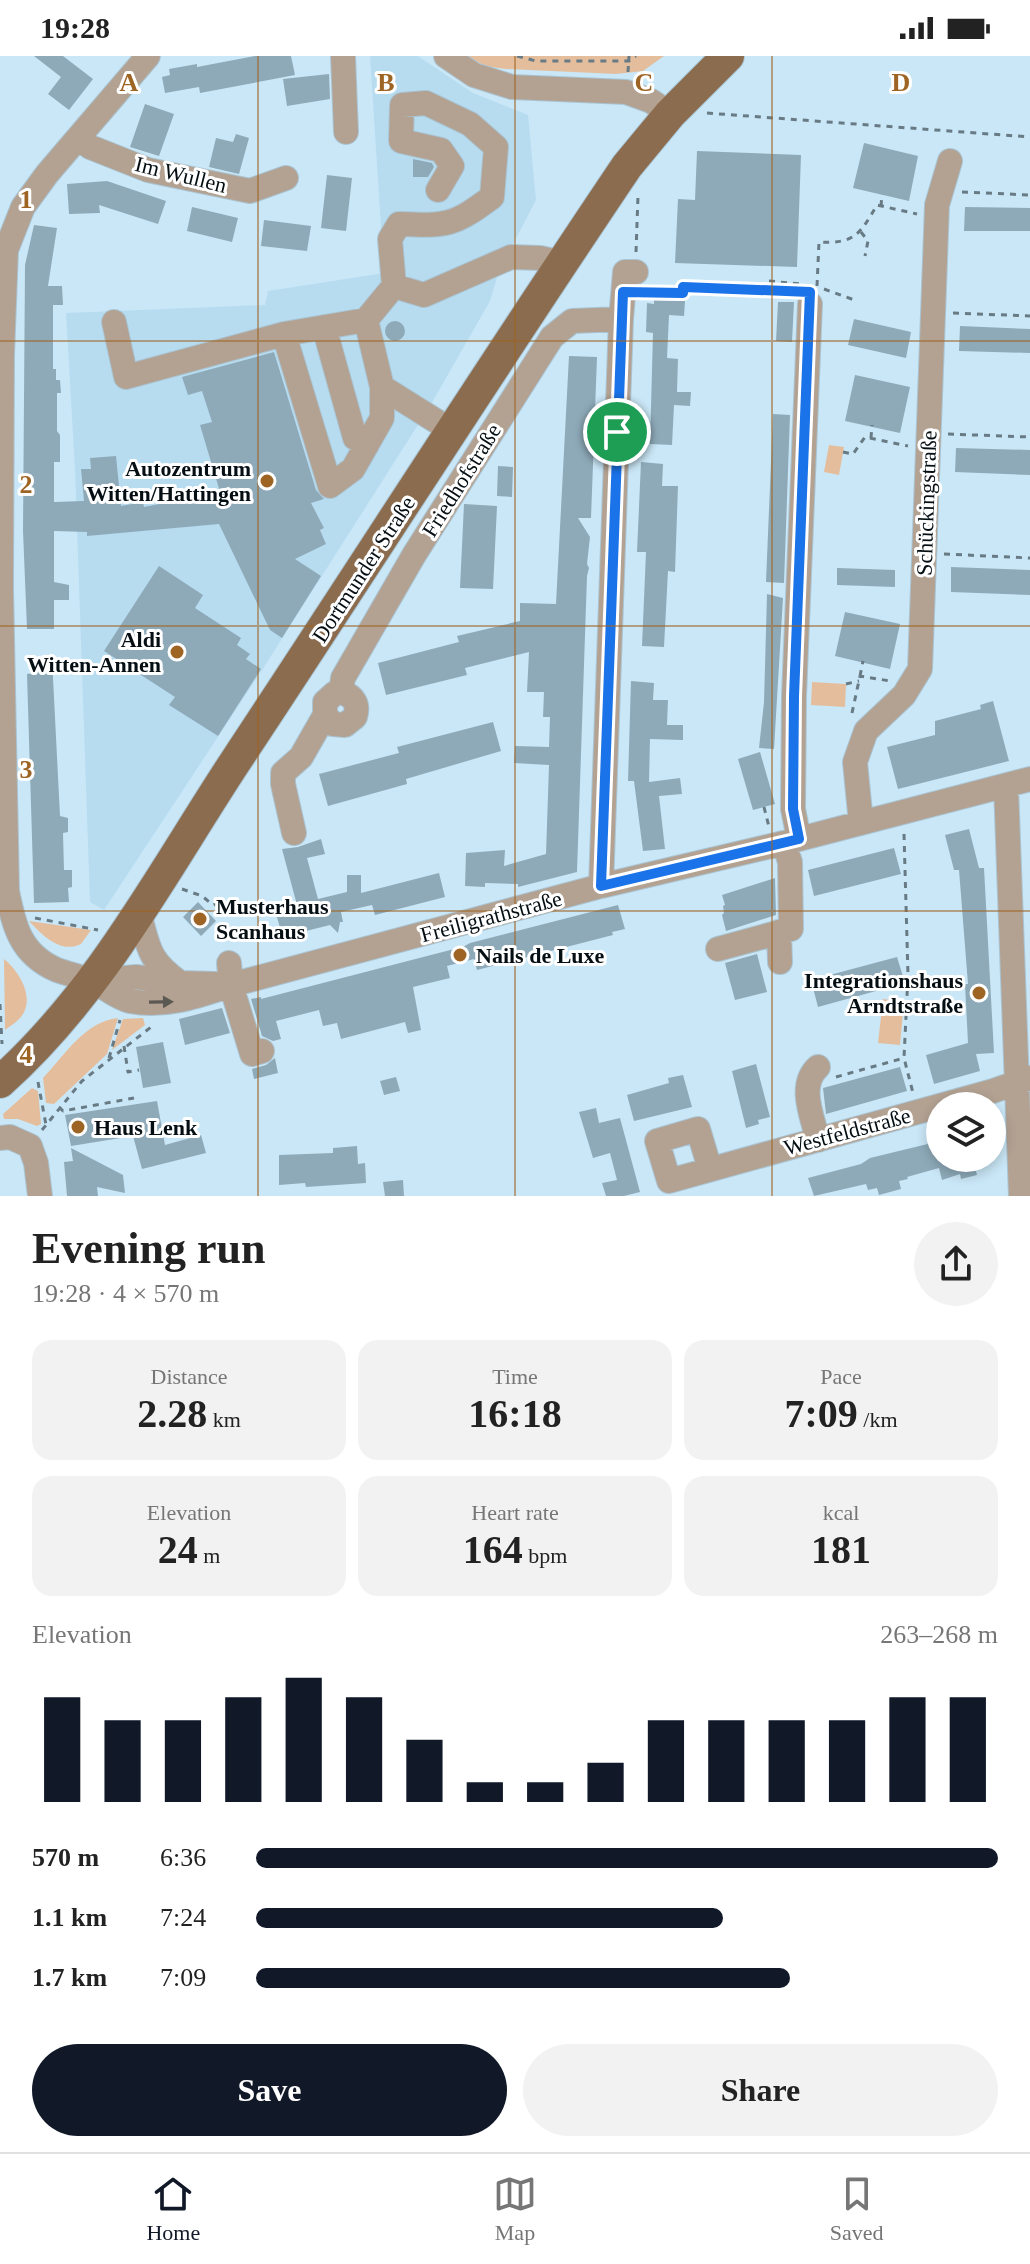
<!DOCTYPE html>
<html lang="en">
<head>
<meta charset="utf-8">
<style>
	body { margin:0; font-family:Georgia,serif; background:#f2f2f2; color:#222; height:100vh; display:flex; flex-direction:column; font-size:30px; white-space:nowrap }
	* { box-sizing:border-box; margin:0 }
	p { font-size:26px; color:#767676 }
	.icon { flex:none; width:44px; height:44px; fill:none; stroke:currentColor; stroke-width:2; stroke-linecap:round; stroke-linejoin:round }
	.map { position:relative; height:1140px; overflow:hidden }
	.drawer { display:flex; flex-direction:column; background:#fff; flex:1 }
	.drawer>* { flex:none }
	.fabs { position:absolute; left:926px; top:1036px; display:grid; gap:16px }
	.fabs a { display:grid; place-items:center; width:80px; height:80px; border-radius:50%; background:#fff; box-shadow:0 4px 12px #0003; font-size:40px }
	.pin { position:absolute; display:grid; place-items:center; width:68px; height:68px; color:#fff; margin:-34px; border:4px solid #fff; border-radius:50%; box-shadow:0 2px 8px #0007 }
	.round { display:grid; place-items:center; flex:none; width:84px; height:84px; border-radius:42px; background:#f2f2f2 }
	.headline { display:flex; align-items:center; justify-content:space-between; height:136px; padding:0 32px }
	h1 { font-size:44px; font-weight:800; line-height:60px }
	.metrics { display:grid; grid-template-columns:repeat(3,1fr); gap:12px; height:136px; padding:8px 32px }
	.metrics div { display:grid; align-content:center; border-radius:20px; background:#f2f2f2; text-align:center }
	.metrics b { font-size:40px; font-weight:800 }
	.metrics small { font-size:22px; font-weight:400 }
	.metrics p { font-size:22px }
	.chart { height:224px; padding:16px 32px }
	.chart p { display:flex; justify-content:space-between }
	.chart svg { width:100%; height:144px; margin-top:8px; stroke:#111827; stroke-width:6 }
	.cta { display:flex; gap:16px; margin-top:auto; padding:16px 32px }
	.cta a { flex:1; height:92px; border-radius:48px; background:#111827; color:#fff; font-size:32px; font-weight:800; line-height:92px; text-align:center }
	.cta a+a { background:#f2f2f2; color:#222 }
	ul { padding:0 32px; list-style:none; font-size:26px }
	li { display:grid; grid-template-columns:128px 96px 1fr; align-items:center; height:60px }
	li i { height:20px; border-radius:10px; background:#111827 }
	.status { display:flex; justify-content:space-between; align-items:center; height:56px; padding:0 40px; background:#fff; direction:ltr }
	.status svg { height:22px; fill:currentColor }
	.tabs { display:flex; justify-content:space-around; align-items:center; height:112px; border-top:2px solid #e0e0e0; background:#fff; font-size:22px; color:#767676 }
	.tabs a { display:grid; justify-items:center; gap:4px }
	.tabs .selected { color:#111827 }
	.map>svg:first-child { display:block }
	.built { fill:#b7dcf0 }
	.green { fill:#e4be9c }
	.building { fill:#8eaab9 }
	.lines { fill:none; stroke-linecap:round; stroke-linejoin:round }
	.minor-casing { stroke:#aac4d3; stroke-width:26 }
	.major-casing { stroke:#aac4d3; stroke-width:34 }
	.path { stroke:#687b85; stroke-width:3; stroke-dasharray:6 6; stroke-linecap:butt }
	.minor { stroke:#b3a292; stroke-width:24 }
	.major { stroke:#8b6c4f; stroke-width:32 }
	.oneway { fill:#5c5852 }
	.route-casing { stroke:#fff; stroke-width:16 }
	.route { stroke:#1a73e8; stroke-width:10 }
	.grid { fill:none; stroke:#9e6424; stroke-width:2; stroke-opacity:0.55 }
	.poi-dot { fill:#9e6424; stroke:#fff; stroke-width:3 }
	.labels { text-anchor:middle; stroke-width:6; stroke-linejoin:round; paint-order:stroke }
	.street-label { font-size:22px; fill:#050e13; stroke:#fff }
	.poi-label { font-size:22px; font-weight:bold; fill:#050e13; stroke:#fff; text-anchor:end }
	.grid-label { font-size:26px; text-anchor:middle; font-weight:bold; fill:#9e6424; stroke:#fff; stroke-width:6; stroke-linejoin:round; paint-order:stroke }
</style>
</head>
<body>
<div class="status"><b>19:28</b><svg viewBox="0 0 49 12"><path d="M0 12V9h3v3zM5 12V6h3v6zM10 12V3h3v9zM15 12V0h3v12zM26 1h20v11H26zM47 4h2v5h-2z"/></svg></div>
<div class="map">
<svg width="1030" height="1140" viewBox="0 0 1030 1140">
	<rect width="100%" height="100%" fill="#cae7f7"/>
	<path class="built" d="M370 0H418L473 37 528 59 536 144 499 215 490 245 430 350 264 611 104 854 90 846 75 414 66 257 265 249 268 235 384 217Z"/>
	<path class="green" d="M461 0H664L643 15 616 18 506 13 482 10Z
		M829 389 844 391 839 419 824 416Z
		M812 626 846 628 845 651 811 649Z
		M29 865 91 874 81 888C60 898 42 879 29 865Z
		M4 903C19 915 36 942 21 961 17 966 10 970 5 974Z
		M883 943 904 946 900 989 878 987Z
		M118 962 107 998 54 1048 46 1047 43 1022C65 999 84 966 118 962Z
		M143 962 145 969 112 994 123 963Z
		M32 1032 38 1035 41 1068 37 1070 18 1063H4L3 1058Z"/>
	<path class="building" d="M34 0H63L93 23 69 54 48 38 61 21Z
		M255 0H291L295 19 200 37 199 31 165 37 162 21 170 19 169 13 197 8V11Z
		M329 18 330 43 287 50 283 23Z
		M145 48 174 58 159 100 130 91Z
		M236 78 249 82 239 118 209 111 216 82 233 86Z
		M864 87 918 100 909 145 853 132Z
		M697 95 801 99 797 211 675 207 678 143 695 144Z
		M413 103 432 107 434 111 428 121H413Z
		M327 119 352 122 346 175 321 172Z
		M107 125 166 145 158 168 99 149 100 157 69 158 67 128Z
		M192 151 238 162 232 186 187 175Z
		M965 151 1030 152V175H964Z
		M264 164 311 170 307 195 261 190Z
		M34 169 57 172 48 230H62L63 249H53V313H56V324H60L61 337H57V375L60 379V406H54V446L84 445 81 413H91L90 402 116 400 121 450 143 446 144 451 220 436 200 369 212 366 202 335 188 339 182 321 274 296 316 434 324 443 311 447 324 472 320 474 326 488 295 503 321 520 282 582 270 574 219 468 87 480V476L54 475V526L69 529V544H54V573H27L23 475 25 209Z
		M654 244 685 245 684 260 669 259 667 302 678 303 677 336H691L690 350 674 349 672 389 650 388 653 277 646 276 647 247 654 248Z
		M778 246H794L792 286 776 285Z
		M854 263 911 276 906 302 848 289Z
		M385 275a10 10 0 1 1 20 0a10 10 0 1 1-20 0Z
		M960 270 1030 273V297L959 295Z
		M569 300 597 301 591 462H578L590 481 587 508 589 512 587 520 577 816 518 831V828L485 827V831L465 830 466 797 505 794 504 810 546 798 549 709 514 707 515 690 549 691 550 661H543L544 636H527L529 596 465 612 467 619 386 639 378 607 459 586 457 580 520 565V547L556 548Z
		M855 319 910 331 900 377 845 365Z
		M773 358 790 359 784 527 766 526Z
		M956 392 1030 394V419L955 416Z
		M641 406 663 408 662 430H678L675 516 668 515 664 591 642 590 646 496H637Z
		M498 410 513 411 512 441 497 440Z
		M464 448 497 450 493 533 460 532Z
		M159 510 203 539 195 552 241 582 237 589 250 598 246 603 261 613 218 680 169 649 175 641 104 595Z
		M951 511 1030 514V539L951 536Z
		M837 512 895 514V531L837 529Z
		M767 538 783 542 774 693 759 692 764 646Z
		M845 556 900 568 890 613 835 600Z
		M35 602H52L60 760 68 762V776L63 777 64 814H72V831L68 832 69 846 34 847 27 618 35 617Z
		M631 625 654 627 653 644H668L667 669H683V684L650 683 649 726 680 722 682 738 659 740 665 793 643 795 634 725H628Z
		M993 645 1009 705 898 733 887 691 935 679V665L981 653 980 649Z
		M493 666 501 695 406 723 407 728 328 750 319 718 399 697 397 691Z
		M760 696 775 748 753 754 738 703Z
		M969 773 979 812H984L994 997 976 998 980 1015 934 1028 926 999 968 987 965 928H968L959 814H954L945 779Z
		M321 783 325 798 307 802 318 843 347 836V819H361V837L439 817 445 841 375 859 372 849 341 856 343 866H340L338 877 330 869 302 876 299 886 287 870 280 872 275 854 297 849 282 793 298 791Z
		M894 792 901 818 814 840 808 814Z
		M775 822 776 859 726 875 722 859 724 857 723 850 725 849 722 839Z
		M198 846 216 865 201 880 183 861Z
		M618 849 625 873 612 876 613 879 477 914 474 903 463 906V891L470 887Z
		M458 892 462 906 447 910 450 922 413 931 421 974 408 977 405 966 341 983 337 967 323 970 319 954 276 965 281 983 273 985 262 980 251 943 261 941V943Z
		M757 898 767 936 735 944 725 907Z
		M897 901 905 927 818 951 811 924Z
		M222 952 230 977 185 989 179 963Z
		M163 986 171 1027 143 1032 136 991Z
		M275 1002 278 1017 254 1023 252 1013 266 1009Z
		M756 1008 770 1061 758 1064 759 1068 746 1072 732 1015Z
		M900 1011 907 1035 826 1058 823 1032Z
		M683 1019 692 1051 634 1065 627 1039 669 1027 668 1022Z
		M396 1021 400 1035 384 1039 380 1025Z
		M157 1045 165 1089 201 1079 206 1097 142 1113 133 1080 71 1090 65 1059Z
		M596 1052 599 1067 620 1062 640 1136 624 1140H606L602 1127 617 1124 610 1097 593 1102 579 1056Z
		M940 1085V1102H972L977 1119 961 1123 960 1118 942 1124 939 1112 907 1121 908 1123 899 1125 901 1133 879 1139 877 1132 868 1134 866 1128 814 1140 808 1122 861 1108 870 1102Z
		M357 1090 358 1108 365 1107 366 1127 306 1131 305 1127 279 1129V1099L333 1097V1092Z
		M71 1092 123 1119 125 1137 97 1131 98 1140H67L64 1106 73 1105Z
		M403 1124 404 1140H385L383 1126Z"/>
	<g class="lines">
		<g class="minor-casing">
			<path id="minor" d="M148 0 47 118 23 151 6 194 2 299 1 531 7 835C14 870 20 898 57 914 68 918 80 920 92 925 104 930 116 942 130 945 165 952 198 940 231 929L601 830 784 787 1030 723
				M343 0 346 76
				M446 0 474 19 512 31 626 36 651 45 670 58
				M79 82 90 91 148 114 250 135 286 122
				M394 230 390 183 399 168C447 170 453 170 492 141L496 91 470 68 426 47 402 49 401 85 441 94 452 110 438 134
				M366 264 382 331 452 375
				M114 266 126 321 284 278 366 264 394 230 424 239 511 201 540 202 562 207
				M324 271 355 382 367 389
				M284 278 330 430 353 413 382 362V331
				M341 636 343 622 414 499 552 281 572 265 621 263
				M1006 730 1021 1140
				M861 767 855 706 866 675 904 639 920 613 937 149 950 105
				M294 777 283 728V717L301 701 325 659V646L335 637 341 636C354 640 359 648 355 661L345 669 333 668 325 659
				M799 783 793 753 794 640 810 248
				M601 830 621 263 625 216H636
				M139 857C149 893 148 904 180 927
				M779 876 780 906
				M718 893 791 873 790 806 784 787
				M229 907 231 929 252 998 262 995
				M92 925 136 921 180 927 217 928
				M0 1082 10 1081 30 1090 36 1107 40 1140
				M818 1084C812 1060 798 1029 818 1011
				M710 1113 698 1073 657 1085 669 1125 993 1035 1030 1022"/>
		</g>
		<g class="major-casing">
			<path id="major" d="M0 1026C100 937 162 817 235 706 366 508 494 307 627 110L670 58 728 0"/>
		</g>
		<path class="path" d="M517 0 536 5H629L636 0
			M628 16 629 0
			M707 57 1030 81
			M962 136 1030 139
			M881 150 882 138
			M861 176 868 185 865 200
			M636 196 638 140
			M769 225 801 228
			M817 230 819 186C855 188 860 178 877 149L917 158
			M824 233 857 245
			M643 236 683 237V231L794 235
			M953 257 1030 260
			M948 378 1030 381
			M871 382 872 369
			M843 396 853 398 865 381 908 390
			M944 498 1030 502
			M860 620 863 605
			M846 628 859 625
			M852 657 860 620 890 625
			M764 751 769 771
			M904 778 908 919 904 1002 913 1037
			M182 833 202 840 213 849C224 845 230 848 238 857V862
			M238 857H242V847
			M35 862 98 874
			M0 948 2 988
			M124 990 128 1016 139 1014
			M109 1002 120 964
			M836 1021 904 1002
			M38 1026 46 1069
			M59 1051 63 1055 134 1042
			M42 1074 82 1025 155 968"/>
		<use href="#minor" class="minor"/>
		<use href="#major" class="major"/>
	</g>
	<defs><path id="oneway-solid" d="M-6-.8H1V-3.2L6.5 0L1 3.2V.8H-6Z" transform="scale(2)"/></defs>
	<use class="oneway" href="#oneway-solid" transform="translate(161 946) rotate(-1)"/>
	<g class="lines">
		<g class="route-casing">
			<path id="route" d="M683 231 810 236 794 640 793 753 799 783 601 830 623 236 683 237Z"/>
		</g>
		<use href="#route" class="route"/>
	</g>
	<path class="grid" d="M258 0V1140M515 0V1140M772 0V1140M0 285H1030M0 570H1030M0 855H1030"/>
	<g class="poi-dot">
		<circle cx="267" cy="425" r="8"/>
		<circle cx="177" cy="596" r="8"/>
		<circle cx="200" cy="863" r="8"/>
		<circle cx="460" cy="899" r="8"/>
		<circle cx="979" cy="937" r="8"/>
		<circle cx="78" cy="1071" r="8"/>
	</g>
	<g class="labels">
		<g class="street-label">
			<text transform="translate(181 118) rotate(14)" y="8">Im Wullen</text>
			<text transform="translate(461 424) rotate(-58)" y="8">Friedhofstraße</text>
			<text transform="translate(926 447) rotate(-88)" y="8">Schückingstraße</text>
			<text transform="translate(363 513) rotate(-57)" y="8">Dortmunder Straße</text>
			<text transform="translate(491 860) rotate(-15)" y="8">Freiligrathstraße</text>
			<text transform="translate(847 1075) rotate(-15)" y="8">Westfeldstraße</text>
		</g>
		<g class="poi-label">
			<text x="251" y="420">Autozentrum<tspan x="251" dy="25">Witten/Hattingen</tspan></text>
			<text x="161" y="591">Aldi<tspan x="161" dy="25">Witten-Annen</tspan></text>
			<text x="216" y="858" text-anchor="start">Musterhaus<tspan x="216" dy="25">Scanhaus</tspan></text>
			<text x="476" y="907" text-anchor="start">Nails de Luxe</text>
			<text x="963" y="932">Integrationshaus<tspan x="963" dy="25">Arndtstraße</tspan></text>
			<text x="94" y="1079" text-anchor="start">Haus Lenk</text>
		</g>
	</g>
	<g class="grid-label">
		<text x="129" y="35">A</text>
		<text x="386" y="35">B</text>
		<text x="644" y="35">C</text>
		<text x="901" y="35">D</text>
		<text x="26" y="152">1</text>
		<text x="26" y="437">2</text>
		<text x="26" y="722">3</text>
		<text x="26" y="1007">4</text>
	</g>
</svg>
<div class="fabs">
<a><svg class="icon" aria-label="layers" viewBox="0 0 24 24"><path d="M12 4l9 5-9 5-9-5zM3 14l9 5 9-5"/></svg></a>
</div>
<div class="pin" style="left:617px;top:376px;background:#1e9e55"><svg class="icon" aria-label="arrive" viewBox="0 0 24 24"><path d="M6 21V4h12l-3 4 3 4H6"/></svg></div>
</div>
<section class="drawer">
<div class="headline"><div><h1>Evening run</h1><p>19:28 · 4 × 570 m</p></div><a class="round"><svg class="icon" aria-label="share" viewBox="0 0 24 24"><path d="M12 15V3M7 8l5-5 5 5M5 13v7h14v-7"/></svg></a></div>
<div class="metrics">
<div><p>Distance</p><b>2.28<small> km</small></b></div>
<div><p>Time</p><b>16:18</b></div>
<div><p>Pace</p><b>7:09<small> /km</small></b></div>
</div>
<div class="metrics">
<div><p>Elevation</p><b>24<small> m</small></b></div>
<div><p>Heart rate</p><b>164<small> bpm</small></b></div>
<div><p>kcal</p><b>181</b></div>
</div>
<div class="chart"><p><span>Elevation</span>263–268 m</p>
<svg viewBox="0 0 160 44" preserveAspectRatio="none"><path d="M5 44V12M15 44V19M25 44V19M35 44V12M45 44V6M55 44V12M65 44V25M75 44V38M85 44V38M95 44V32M105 44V19M115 44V19M125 44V19M135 44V19M145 44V12M155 44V12"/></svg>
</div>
<ul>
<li><b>570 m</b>6:36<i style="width:100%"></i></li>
<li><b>1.1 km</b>7:24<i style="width:63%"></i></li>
<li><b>1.7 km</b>7:09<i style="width:72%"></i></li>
</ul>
<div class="cta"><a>Save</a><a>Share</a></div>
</section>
<nav class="tabs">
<a class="selected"><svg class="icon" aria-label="home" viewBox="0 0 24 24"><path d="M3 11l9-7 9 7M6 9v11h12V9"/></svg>Home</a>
<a><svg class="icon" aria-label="map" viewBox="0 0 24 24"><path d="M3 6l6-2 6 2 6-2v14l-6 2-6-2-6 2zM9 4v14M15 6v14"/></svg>Map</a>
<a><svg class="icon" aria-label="saved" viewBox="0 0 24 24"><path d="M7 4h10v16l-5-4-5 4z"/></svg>Saved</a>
</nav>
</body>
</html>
